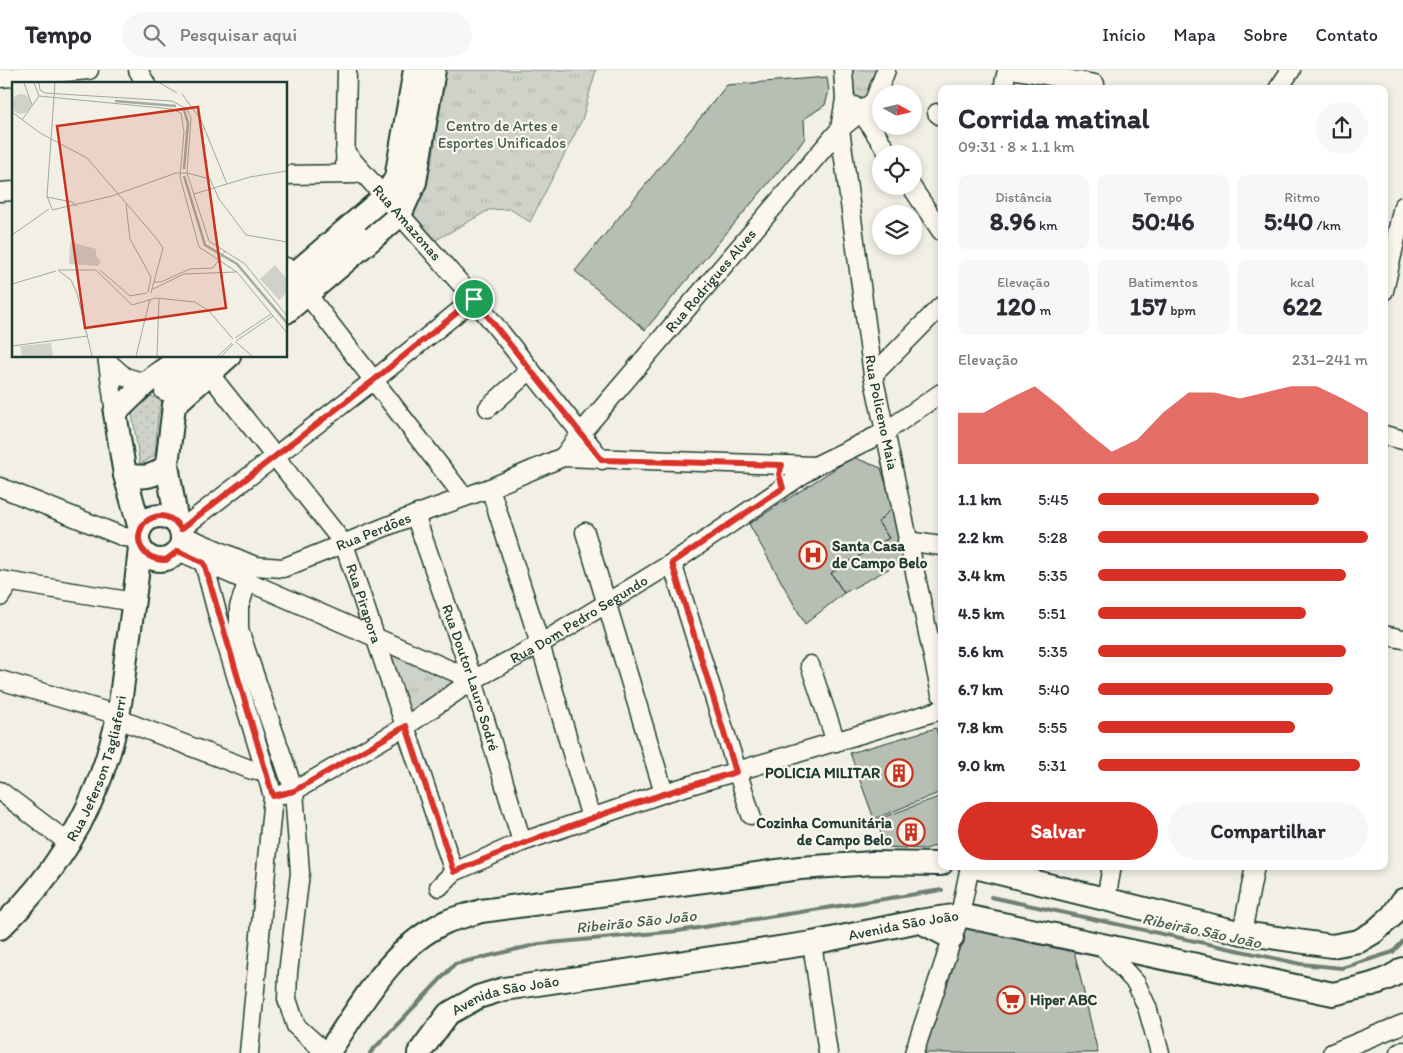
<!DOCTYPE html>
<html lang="pt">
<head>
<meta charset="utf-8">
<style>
	body { margin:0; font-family:Itim,sans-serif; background:#f7f7f7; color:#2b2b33; height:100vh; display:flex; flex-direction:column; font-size:19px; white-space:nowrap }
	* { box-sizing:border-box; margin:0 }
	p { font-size:16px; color:#7c7c81 }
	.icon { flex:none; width:28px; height:28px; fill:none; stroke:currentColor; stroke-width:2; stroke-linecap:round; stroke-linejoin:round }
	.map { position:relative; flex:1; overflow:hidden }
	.side { position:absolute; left:938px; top:15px; width:450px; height:785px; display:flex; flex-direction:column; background:#fff; border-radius:10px; box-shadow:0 2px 8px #0003 }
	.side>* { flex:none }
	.needle { width:32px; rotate:98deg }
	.controls { position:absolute; left:872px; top:15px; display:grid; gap:10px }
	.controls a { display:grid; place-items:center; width:50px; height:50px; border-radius:50%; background:#fff; box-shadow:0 2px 8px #0003; font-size:25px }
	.pin { position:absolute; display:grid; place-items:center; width:42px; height:42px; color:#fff; margin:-21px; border:2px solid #fff; border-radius:50%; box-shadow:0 1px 5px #0007 }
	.round { display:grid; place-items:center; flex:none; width:52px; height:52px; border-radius:26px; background:#f7f7f7 }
	.overview { display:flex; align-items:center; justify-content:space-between; height:85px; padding:0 20px }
	h1 { font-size:28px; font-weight:800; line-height:38px }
	.metrics { display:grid; grid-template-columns:repeat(3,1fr); gap:8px; height:85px; padding:5px 20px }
	.metrics div { display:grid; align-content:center; border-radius:10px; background:#f7f7f7; text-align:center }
	.metrics b { font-size:25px; font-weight:800 }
	.metrics small { font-size:14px; font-weight:400 }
	.metrics p { font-size:14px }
	.chart { height:140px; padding:10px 20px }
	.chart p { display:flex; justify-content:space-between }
	.chart svg { width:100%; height:90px; margin-top:5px; fill:#d93025; opacity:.7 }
	.button { display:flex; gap:10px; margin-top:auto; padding:10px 20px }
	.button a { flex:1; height:58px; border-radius:30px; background:#d93025; color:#fff; font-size:20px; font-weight:800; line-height:58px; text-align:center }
	.button a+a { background:#f7f7f7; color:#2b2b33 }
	ul { padding:0 20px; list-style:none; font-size:16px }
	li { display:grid; grid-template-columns:80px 60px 1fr; align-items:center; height:38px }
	li i { height:12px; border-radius:6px; background:#d93025 }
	header { display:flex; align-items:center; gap:30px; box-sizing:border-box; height:70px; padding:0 25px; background:#fff; border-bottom:1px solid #e1e1e2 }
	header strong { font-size:24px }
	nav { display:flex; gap:28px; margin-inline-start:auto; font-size:18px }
	.search { width:350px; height:45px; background:#f7f7f7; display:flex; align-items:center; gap:12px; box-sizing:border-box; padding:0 18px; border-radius:28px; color:#7c7c81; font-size:19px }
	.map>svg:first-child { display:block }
	.grass { fill:url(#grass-dots); stroke:#77887e }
	.park { fill:url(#park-tufts); stroke:#77887e }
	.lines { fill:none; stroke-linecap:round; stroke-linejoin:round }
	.stream { stroke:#6e7f75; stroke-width:4 }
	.building { fill:#b7beb3; stroke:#1f3d34 }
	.minor-casing { stroke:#1f3d34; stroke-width:21 }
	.major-casing { stroke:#1f3d34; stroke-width:26 }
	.minor { stroke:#fbf7ec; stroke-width:18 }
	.major { stroke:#fbf7ec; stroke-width:22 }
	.route-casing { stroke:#fff; stroke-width:10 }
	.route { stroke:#d93025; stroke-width:6 }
	.labels { text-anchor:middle; stroke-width:4.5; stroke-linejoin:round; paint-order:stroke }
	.park-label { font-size:15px; fill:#425b52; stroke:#fbf7ec }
	.street-label { font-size:15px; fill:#1f3d34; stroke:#fbf7ec }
	.poi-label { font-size:15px; font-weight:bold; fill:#1f3d34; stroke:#fbf7ec; text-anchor:start }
	.water-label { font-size:16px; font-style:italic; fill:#465e55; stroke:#fbf7ec }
	.inset-river { fill:none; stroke:#a2aba1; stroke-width:2.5 }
	.inset-road { fill:none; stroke:#9ea89e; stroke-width:1 }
	.view { fill:#c8321e; fill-opacity:0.15; stroke:#c8321e; stroke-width:2.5 }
	.inset-edge { fill:none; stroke:#1f3d34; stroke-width:2.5 }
</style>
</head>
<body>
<header>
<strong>Tempo</strong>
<div class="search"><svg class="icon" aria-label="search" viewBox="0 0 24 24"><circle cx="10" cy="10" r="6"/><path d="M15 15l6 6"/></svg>Pesquisar aqui</div>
<nav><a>Início</a><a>Mapa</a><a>Sobre</a><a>Contato</a></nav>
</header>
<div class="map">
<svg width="1403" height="983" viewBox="0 0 1403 983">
	<defs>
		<pattern id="grass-dots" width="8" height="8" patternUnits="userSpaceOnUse" patternTransform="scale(1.25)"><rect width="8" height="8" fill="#cfd2c8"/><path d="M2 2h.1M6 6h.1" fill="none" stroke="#b1b5ac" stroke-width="1.8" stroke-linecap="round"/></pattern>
		<pattern id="park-tufts" width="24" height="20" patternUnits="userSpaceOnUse" patternTransform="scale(1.25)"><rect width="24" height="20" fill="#cfd2c8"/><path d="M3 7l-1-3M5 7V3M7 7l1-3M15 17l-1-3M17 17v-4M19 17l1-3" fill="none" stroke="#b1b5ac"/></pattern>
	</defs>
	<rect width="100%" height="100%" fill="#f2f0e5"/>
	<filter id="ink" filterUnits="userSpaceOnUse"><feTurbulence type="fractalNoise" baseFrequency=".02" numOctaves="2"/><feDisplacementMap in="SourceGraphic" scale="10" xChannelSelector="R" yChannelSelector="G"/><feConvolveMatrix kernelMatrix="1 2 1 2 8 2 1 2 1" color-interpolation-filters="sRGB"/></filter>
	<g filter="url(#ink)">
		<path class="grass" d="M147 324 162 331 158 346 155 385 140 395 131 336Z"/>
		<path class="park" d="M445 0H596L582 50 530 152 510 139 489 140 436 170 413 144 433 86Z
			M852 0H879L871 23 860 28 855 24Z
			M388 582 460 613 408 648Z"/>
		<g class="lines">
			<path class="stream" d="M991 827 1301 894 1342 898 1393 882 1403 871
				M370 983 455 894 539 874 678 861 942 820"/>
		</g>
		<path class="building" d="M827 7 829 21 825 35 804 49 805 68 798 78 645 260 575 201 727 15Z
			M853 387 881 398 893 437 878 452 889 468 831 503 844 523 805 554 749 454Z
			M893 437 905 490 844 523 831 503 889 468 878 452Z
			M936 658 941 677V722L874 749 850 683Z
			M941 726V774L926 779 886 777 876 750Z
			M962 854 1073 876 1098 983H918Z"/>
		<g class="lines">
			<g class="minor-casing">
				<g id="minor">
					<path d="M138 0 146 14"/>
					<path id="s1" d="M843 0 845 29 840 59 873 305 941 624"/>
					<path d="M1016 0 1095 14"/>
					<path d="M0 8 89 0"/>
					<path d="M1003 19 1007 0"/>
					<path d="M1278 19 1291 0"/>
					<path d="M854 36 862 43 889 84"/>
					<path d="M937 43 941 46"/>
					<path id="s2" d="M345 82 474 229 602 390"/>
					<path d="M345 104 347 0"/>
					<path d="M286 105 355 104"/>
					<path d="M911 116 941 161"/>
					<path d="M0 122 14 121"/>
					<path d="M286 197 464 427"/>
					<path d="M1384 221 1403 136"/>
					<path d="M286 226 359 165"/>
					<path d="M107 286 115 343"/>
					<path d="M108 292 125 307 146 313"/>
					<path id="s3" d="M208 302 344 474 454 802"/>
					<path d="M873 305 941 236"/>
					<path d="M164 321 208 286"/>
					<path d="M488 338 530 300"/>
					<path d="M1384 365 1403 370"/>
					<path id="s4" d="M563 387 581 363 840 59 874 31 886 0"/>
					<path d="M0 417 124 467 138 468"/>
					<path d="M490 418 540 574 591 748"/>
					<path id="s5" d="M415 445 473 610 522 772"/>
					<path d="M181 459 374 310 474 229"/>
					<path d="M585 462 664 723"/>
					<path id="s6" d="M182 465 255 496 283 498 415 445 490 418 563 387 815 396"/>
					<path d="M907 471 941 476"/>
					<path id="s7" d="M178 481 473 610 540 574 672 493 815 396 885 362 941 323"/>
					<path d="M204 493 219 550 273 726 249 983"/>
					<path d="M672 493 751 745"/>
					<path d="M0 510 134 532"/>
					<path d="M247 513 239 537V560L294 721 300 803 288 903 287 929 296 956 326 983"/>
					<path d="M0 527 10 512"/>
					<path d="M1384 565 1403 569"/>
					<path d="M810 595 836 672"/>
					<path d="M0 610 108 642 129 653 252 700H264"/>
					<path d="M0 721 70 774"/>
					<path d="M283 724 294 721 406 656 473 610"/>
					<path d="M439 817 454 802 522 772 664 723 941 640"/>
					<path d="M1106 829 1112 796"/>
					<path d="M1242 863 1255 796"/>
					<path d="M812 873 828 983"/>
					<path d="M1102 876 1136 913 1147 937 1160 983"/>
					<path d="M914 983 960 845 970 796"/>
					<path d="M1332 983 1403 954"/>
					<path d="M1399 983 1403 981"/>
				</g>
			</g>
			<g class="major-casing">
				<g id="major">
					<path d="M286 211 384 127 396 108 415 0"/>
					<path d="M286 242 400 145 415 112 434 0"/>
					<path d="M125 405C144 408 153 408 167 395"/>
					<circle cx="160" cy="468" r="22"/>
					<path d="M177 453 167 395 174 335 229 286"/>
					<path d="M140 459 125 405 115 343 146 313 183 286"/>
					<path d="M971 796 1242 863 1332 876 1359 871 1374 862 1392 846 1403 830"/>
					<path d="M919 851 952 868"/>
					<path id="s8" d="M0 858C60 801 101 729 118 646 122 624 124 601 127 579 132 545 137 511 140 477"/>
					<path d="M328 983C361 935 392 875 448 851 458 847 470 845 481 841L800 798 873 793 941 794"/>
					<path id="s9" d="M419 983 448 944 478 927 504 919 812 873 919 851 960 845 1333 924C1356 918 1384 914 1403 899"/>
				</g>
			</g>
			<use href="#minor" class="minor"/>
			<use href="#major" class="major"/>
		</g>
	</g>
	<g class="lines" filter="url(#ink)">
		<g class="route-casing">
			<path id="route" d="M474 229 602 390 782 395 779 404 783 418 672 493 736 702C640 730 546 762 454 802L406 656 294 721 273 726 204 493 178 481 166 490C143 490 132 472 144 453 157 442 171 444 181 459L374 310Z"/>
		</g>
		<use href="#route" class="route"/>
	</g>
	<defs>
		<g id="hospital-ring" transform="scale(1.4375)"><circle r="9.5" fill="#fbf7ec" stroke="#c8321e" stroke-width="1.5"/><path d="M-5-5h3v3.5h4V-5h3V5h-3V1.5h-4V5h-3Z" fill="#c8321e"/></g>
		<g id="building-ring" transform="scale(1.4375)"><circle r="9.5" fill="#fbf7ec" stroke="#c8321e" stroke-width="1.5"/><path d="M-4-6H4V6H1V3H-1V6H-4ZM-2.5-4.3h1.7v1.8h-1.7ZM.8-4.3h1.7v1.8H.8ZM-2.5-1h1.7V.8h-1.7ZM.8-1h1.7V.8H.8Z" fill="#c8321e"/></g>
		<g id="supermarket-ring" transform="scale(1.4375)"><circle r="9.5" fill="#fbf7ec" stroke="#c8321e" stroke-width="1.5"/><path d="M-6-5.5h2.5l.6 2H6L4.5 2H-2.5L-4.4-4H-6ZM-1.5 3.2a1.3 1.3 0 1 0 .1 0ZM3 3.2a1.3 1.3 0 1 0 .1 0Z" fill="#c8321e"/></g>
	</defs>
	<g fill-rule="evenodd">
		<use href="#hospital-ring" x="813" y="485"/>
		<use href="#building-ring" x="899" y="703"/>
		<use href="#building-ring" x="911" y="762"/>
		<use href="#supermarket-ring" x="1011" y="930"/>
	</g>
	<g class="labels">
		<g class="park-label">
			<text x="502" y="61">Centro de Artes e<tspan x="502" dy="17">Esportes Unificados</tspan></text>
		</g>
		<g class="street-label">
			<text dy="5" stroke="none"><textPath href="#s2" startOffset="94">Rua Amazonas</textPath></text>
			<text dy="5" stroke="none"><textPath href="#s4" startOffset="230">Rua Rodrigues Alves</textPath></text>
			<text dy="5" stroke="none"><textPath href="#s1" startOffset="346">Rua Policeno Maia</textPath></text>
			<text dy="5" stroke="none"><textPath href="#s6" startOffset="205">Rua Perdões</textPath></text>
			<text dy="5" stroke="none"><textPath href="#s3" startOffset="282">Rua Pirapora</textPath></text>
			<text dy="5" stroke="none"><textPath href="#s7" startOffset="444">Rua Dom Pedro Segundo</textPath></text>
			<text dy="5" stroke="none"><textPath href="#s5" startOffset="172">Rua Doutor Lauro Sodré</textPath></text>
			<text dy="5" stroke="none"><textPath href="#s8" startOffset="190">Rua Jeferson Tagliaferri</textPath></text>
			<text dy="5" stroke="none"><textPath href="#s9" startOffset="515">Avenida São João</textPath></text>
			<text dy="5" stroke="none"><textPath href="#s9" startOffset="110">Avenida São João</textPath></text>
		</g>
		<g class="poi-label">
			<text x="832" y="481">Santa Casa<tspan x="832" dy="17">de Campo Belo</tspan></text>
			<text x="880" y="708" text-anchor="end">POLICIA MILITAR</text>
			<text x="892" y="758" text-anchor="end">Cozinha Comunitária<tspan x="892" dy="17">de Campo Belo</tspan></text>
			<text x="1030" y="935">Hiper ABC</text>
		</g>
		<g class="water-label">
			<text transform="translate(636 851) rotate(-6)" y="6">Ribeirão São João</text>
			<text transform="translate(1202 860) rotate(12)" y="6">Ribeirão São João</text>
		</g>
	</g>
	<g transform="translate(12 12)">
		<rect width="275" height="275" fill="#f2f0e5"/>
		<path d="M39 261 41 274H10L8 264Z" fill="#cfd2c8"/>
		<path d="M-1 22a10 10 0 1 1 20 0a10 10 0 1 1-20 0ZM58 160 84 167V173L89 180 86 184 57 182Z" fill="#cfd2c8"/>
		<path d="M263 183 275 197V211L267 218 248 197Z" fill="#cfd2c8"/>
		<path class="inset-river" d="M103 19 164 24M172 28 176 41 172 87M172 94 193 163 225 182 275 241"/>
		<path class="inset-road" d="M12 1 20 23M22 1 27 14 160 27 169 31 172 50 168 95 187 165 225 190 275 251M27 1 28 8 33 11 160 19 175 27 179 36 175 91 197 159 233 182 275 234M148 1 165 11M170 12 189 38 215 102M0 30 28 51 75 76 145 157 151 166 139 211M10 38 27 14M182 112 238 95 275 89M35 115 60 120 65 124M114 122 118 157 139 195 136 210M40 127 35 114 43 1M40 128 100 114 164 91H175L198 97 207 117 234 153 275 160M0 153 37 127M46 188H84L120 223 144 216 183 220 197 229 221 257M88 188 118 214 135 211M47 189 59 198 65 211 80 274M142 200H149L178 187 201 186 213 169M0 202 44 189M141 207 172 192 224 190M223 256 259 232M224 259 261 234M224 260 240 274M0 264 76 254M124 274 138 217M145 274 147 216M206 274 220 261M210 274 221 262"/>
		<path class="view" d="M186 25 214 226 73 246 45 44Z"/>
		<rect width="275" height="275" class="inset-edge"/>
	</g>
</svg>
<div class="controls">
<a><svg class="needle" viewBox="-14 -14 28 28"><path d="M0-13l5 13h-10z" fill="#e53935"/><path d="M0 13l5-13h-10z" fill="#7c7c81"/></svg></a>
<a><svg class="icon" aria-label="locate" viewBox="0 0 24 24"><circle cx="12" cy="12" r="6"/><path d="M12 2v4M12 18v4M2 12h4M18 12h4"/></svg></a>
<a><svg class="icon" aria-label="layers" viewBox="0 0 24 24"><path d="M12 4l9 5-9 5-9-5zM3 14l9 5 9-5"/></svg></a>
</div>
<div class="pin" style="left:474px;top:229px;background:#1e9e55"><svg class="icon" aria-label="arrive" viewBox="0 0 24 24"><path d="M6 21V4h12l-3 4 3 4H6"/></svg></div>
<section class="side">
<div class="overview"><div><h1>Corrida matinal</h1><p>09:31 · 8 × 1.1 km</p></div><a class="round"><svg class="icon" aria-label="share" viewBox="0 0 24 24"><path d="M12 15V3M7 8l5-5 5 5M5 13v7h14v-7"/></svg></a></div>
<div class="metrics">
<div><p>Distância</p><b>8.96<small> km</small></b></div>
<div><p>Tempo</p><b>50:46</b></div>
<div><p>Ritmo</p><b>5:40<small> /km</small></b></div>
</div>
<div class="metrics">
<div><p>Elevação</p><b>120<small> m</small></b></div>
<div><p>Batimentos</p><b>157<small> bpm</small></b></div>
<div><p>kcal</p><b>622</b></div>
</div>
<div class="chart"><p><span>Elevação</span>231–241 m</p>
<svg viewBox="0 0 160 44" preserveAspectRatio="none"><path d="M0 44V19L10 19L20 12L30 6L40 16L50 28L60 38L70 32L80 19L90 9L100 9L110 12L120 9L130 6L140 6L150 12L160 19V44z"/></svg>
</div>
<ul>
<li><b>1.1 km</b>5:45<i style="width:82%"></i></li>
<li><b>2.2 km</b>5:28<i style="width:100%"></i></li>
<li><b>3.4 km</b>5:35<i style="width:92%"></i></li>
<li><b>4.5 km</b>5:51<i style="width:77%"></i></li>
<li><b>5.6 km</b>5:35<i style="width:92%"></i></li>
<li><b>6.7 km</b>5:40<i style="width:87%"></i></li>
<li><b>7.8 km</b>5:55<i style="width:73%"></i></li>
<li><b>9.0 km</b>5:31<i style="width:97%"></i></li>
</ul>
<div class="button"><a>Salvar</a><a>Compartilhar</a></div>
</section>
</div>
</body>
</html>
